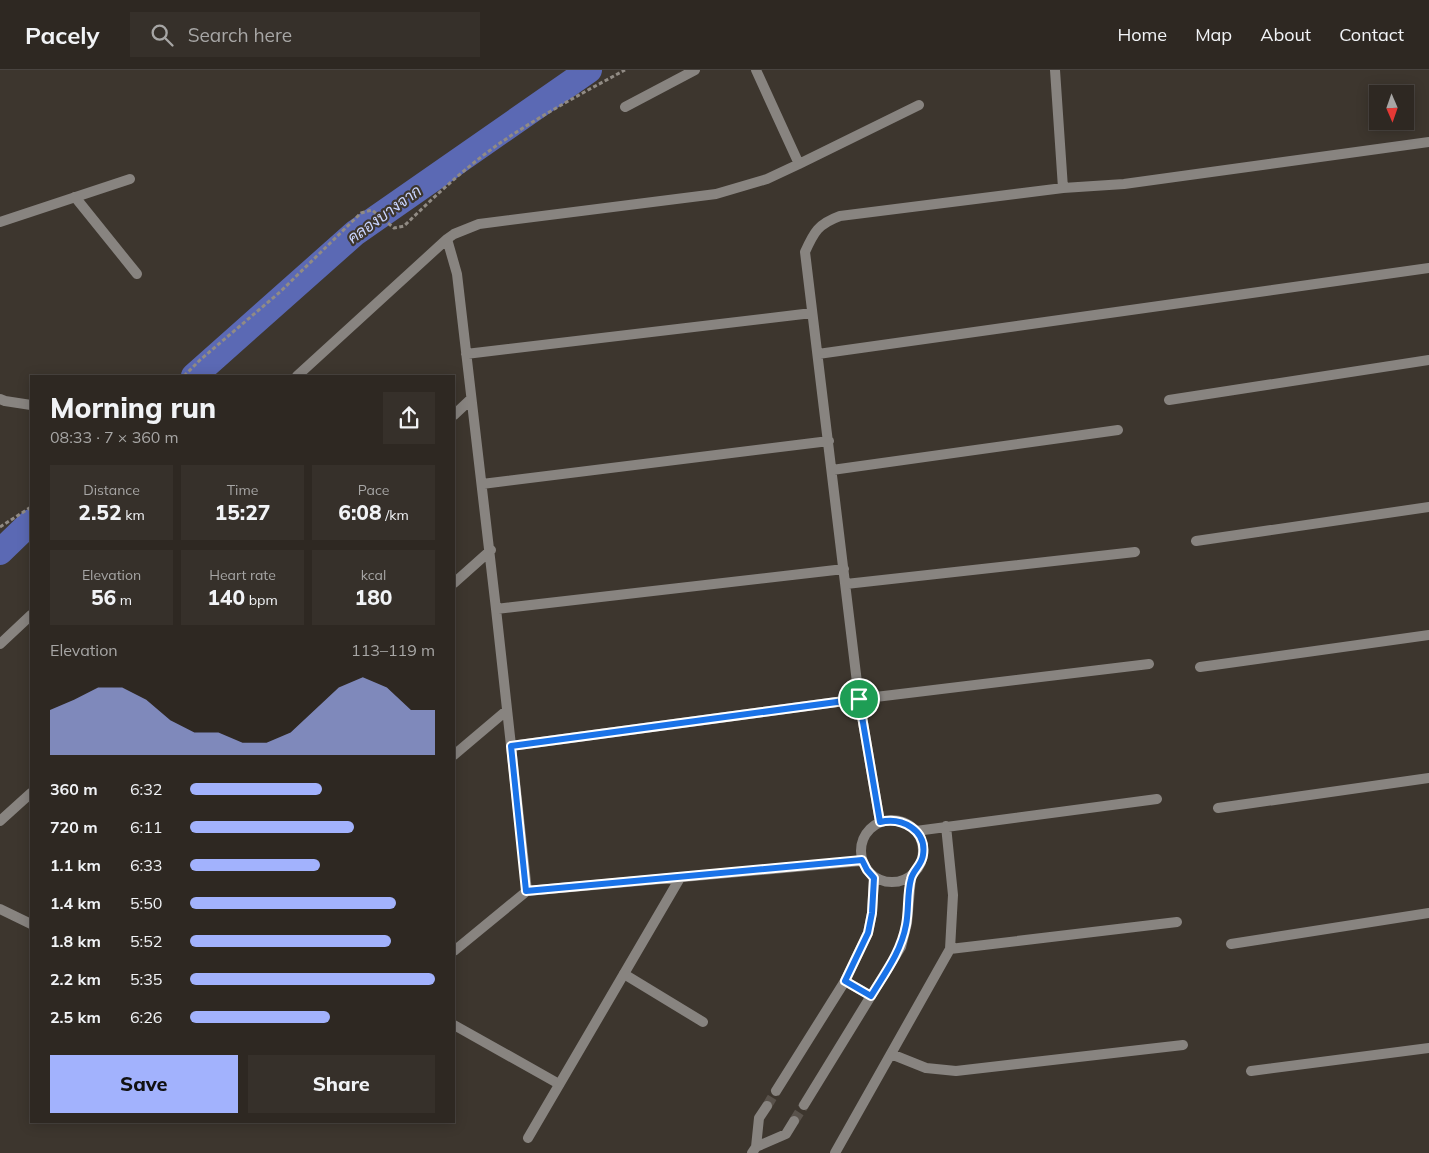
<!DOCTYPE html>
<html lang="en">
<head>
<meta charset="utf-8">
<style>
	body { margin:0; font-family:Mulish,Sarabun,sans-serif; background:#36302a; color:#f1f3f6; height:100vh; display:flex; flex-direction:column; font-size:19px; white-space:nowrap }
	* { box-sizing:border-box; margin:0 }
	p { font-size:16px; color:#a7a6a5 }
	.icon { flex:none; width:28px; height:28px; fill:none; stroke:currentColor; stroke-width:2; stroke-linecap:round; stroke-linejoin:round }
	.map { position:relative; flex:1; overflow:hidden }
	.side { position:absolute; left:30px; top:305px; width:425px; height:748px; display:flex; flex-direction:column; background:#2e2822; border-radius:0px; box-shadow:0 2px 12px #0003,0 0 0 1px #494440 }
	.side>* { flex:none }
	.needle { width:32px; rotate:178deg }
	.tools { position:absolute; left:1369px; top:15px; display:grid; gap:10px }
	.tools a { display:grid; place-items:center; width:45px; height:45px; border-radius:0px; background:#2e2822; box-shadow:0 2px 12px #0003,0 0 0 1px #494440; font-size:25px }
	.pin { position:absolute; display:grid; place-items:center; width:42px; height:42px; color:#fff; margin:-21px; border:2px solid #fff; border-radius:50%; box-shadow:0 1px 5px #0007 }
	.round { display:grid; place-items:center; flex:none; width:52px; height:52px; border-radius:0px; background:#36302a }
	.overview { display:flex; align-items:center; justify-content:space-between; height:85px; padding:0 20px }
	h1 { font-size:28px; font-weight:800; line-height:38px }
	.stats { display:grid; grid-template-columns:repeat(3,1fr); gap:8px; height:85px; padding:5px 20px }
	.stats div { display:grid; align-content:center; border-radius:0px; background:#36302a; text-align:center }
	.stats b { font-size:21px; font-weight:800 }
	.stats small { font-size:14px; font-weight:400 }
	.stats p { font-size:14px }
	.chart { height:140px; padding:10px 20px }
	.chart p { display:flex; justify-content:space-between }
	.chart svg { width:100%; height:90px; margin-top:5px; fill:#a2b2fd; opacity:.7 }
	.primary-button { display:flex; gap:10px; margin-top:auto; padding:10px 20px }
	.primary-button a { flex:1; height:58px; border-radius:0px; background:#a2b2fd; color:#111; font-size:20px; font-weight:800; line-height:58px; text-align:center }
	.primary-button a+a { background:#36302a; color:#f1f3f6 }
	ul { padding:0 20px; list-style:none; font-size:16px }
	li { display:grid; grid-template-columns:80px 60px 1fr; align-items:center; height:38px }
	li i { height:12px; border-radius:6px; background:#a2b2fd }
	header { display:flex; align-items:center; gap:30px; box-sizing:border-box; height:70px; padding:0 25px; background:#2e2822; border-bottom:1px solid #494440 }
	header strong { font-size:24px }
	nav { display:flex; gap:28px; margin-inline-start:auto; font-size:18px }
	.search { width:350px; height:45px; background:#36302a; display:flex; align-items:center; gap:12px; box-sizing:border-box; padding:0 18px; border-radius:0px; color:#a7a6a5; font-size:19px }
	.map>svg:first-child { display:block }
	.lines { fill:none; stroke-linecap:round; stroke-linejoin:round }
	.canal { stroke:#5b69b4; stroke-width:26 }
	.minor-tunnel { stroke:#59524b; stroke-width:10; stroke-dasharray:10 5; stroke-linecap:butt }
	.path { stroke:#918b84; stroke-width:3; stroke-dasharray:4 2.5; stroke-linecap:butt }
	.service { stroke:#888480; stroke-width:10 }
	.minor { stroke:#888480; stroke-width:10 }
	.route-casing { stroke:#fff; stroke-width:10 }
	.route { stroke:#1a73e8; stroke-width:6 }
	.labels { text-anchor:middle; stroke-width:4.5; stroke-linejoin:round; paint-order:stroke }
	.water-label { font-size:16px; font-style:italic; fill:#cad5ff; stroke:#3d362e }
</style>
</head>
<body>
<header>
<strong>Pacely</strong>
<div class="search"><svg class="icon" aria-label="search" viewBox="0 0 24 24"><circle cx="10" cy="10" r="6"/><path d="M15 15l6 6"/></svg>Search here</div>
<nav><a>Home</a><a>Map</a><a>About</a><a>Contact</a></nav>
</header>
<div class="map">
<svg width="1429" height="1083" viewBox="0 0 1429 1083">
	<rect width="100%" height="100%" fill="#3d362e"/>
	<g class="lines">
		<path class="canal" d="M194 306 355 163 589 0
			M0 482 31 452"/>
		<path class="minor-tunnel" d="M767 1036 776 1021
			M794 1051 804 1035"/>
		<path class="path" d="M184 306 200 290 280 222 361 143 372 140 394 158 404 156C437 124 471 92 509 67 547 42 586 21 625 0
			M0 457 31 437"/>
		<path class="service" d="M75 127 137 204
			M624 904 703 952
			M454 955 559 1014"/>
		<path class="minor" d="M1055 0 1063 118
			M625 37 695 0
			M799 94 919 35
			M0 152 130 109
			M447 169 454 164 479 154 716 124 767 109 799 94 756 0
			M466 284 812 243
			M818 284 1429 198
			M297 306 447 169 457 204 496 539
			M0 329 5 331 31 335
			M1169 330 1429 290
			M454 345 471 329
			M832 400 1118 360
			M482 414 829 371
			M1196 471 1429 437
			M844 499 496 539 527 821 861 791
			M454 513 491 480
			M846 514 1135 482
			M0 574 31 545
			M1200 597 1429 565
			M511 676 859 629 1149 594
			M454 685 506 641
			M1218 738 1429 708
			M861 781a31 31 0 1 1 62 0a31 31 0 1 1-62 0Z
			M0 751 31 723
			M880 752 859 629 805 182C814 162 818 154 840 146L1063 118 1124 114 1429 72
			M916 761 1157 729
			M0 839 31 854
			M1231 874 1429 843
			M950 879 1177 852
			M454 881 527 821
			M845 911 871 926
			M891 984 926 998 956 1001 1183 975
			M1251 1001 1429 978
			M776 1021 845 911 868 863 872 843 874 808
			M804 1035 901 877 907 853 911 807
			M528 1068 680 808
			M756 1077 786 1064 794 1051
			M752 1083 756 1077 759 1048 767 1036
			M835 1083 950 879 953 825 946 756"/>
	</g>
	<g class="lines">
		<g class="route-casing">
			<path id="route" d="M859 629 880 752C902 747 927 760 923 785 922 795 913 800 911 809 907 823 909 840 906 855 901 882 885 903 871 926L845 911 868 863 872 843 874 808 867 800 862 790 526 821 511 676Z"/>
		</g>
		<use href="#route" class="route"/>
	</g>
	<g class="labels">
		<g class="water-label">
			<text transform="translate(384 144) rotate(-36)" y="6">คลองบางจาก</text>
		</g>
	</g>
</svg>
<div class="tools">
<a><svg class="needle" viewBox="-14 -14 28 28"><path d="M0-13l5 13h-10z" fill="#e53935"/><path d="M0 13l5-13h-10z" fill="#a7a6a5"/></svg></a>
</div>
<div class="pin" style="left:859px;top:629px;background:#1e9e55"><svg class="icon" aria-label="arrive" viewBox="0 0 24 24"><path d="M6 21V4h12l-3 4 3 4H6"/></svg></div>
<section class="side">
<div class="overview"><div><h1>Morning run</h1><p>08:33 · 7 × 360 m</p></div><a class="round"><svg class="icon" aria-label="share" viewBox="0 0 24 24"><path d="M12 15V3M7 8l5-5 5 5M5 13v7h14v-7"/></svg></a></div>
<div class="stats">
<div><p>Distance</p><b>2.52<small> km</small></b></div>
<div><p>Time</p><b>15:27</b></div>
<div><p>Pace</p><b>6:08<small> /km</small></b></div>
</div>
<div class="stats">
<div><p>Elevation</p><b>56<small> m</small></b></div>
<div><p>Heart rate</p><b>140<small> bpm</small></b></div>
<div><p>kcal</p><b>180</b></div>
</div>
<div class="chart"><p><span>Elevation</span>113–119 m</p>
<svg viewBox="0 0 160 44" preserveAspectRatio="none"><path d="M0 44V22L10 17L20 11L30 11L40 17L50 27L60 33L70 33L80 38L90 38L100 33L110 22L120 11L130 6L140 11L150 22L160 22V44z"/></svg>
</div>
<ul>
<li><b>360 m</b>6:32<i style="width:54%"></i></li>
<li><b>720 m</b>6:11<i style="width:67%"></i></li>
<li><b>1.1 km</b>6:33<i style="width:53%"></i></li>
<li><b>1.4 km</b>5:50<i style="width:84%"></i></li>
<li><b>1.8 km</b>5:52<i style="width:82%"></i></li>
<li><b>2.2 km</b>5:35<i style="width:100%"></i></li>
<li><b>2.5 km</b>6:26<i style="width:57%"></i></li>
</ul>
<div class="primary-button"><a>Save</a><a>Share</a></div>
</section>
</div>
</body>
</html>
